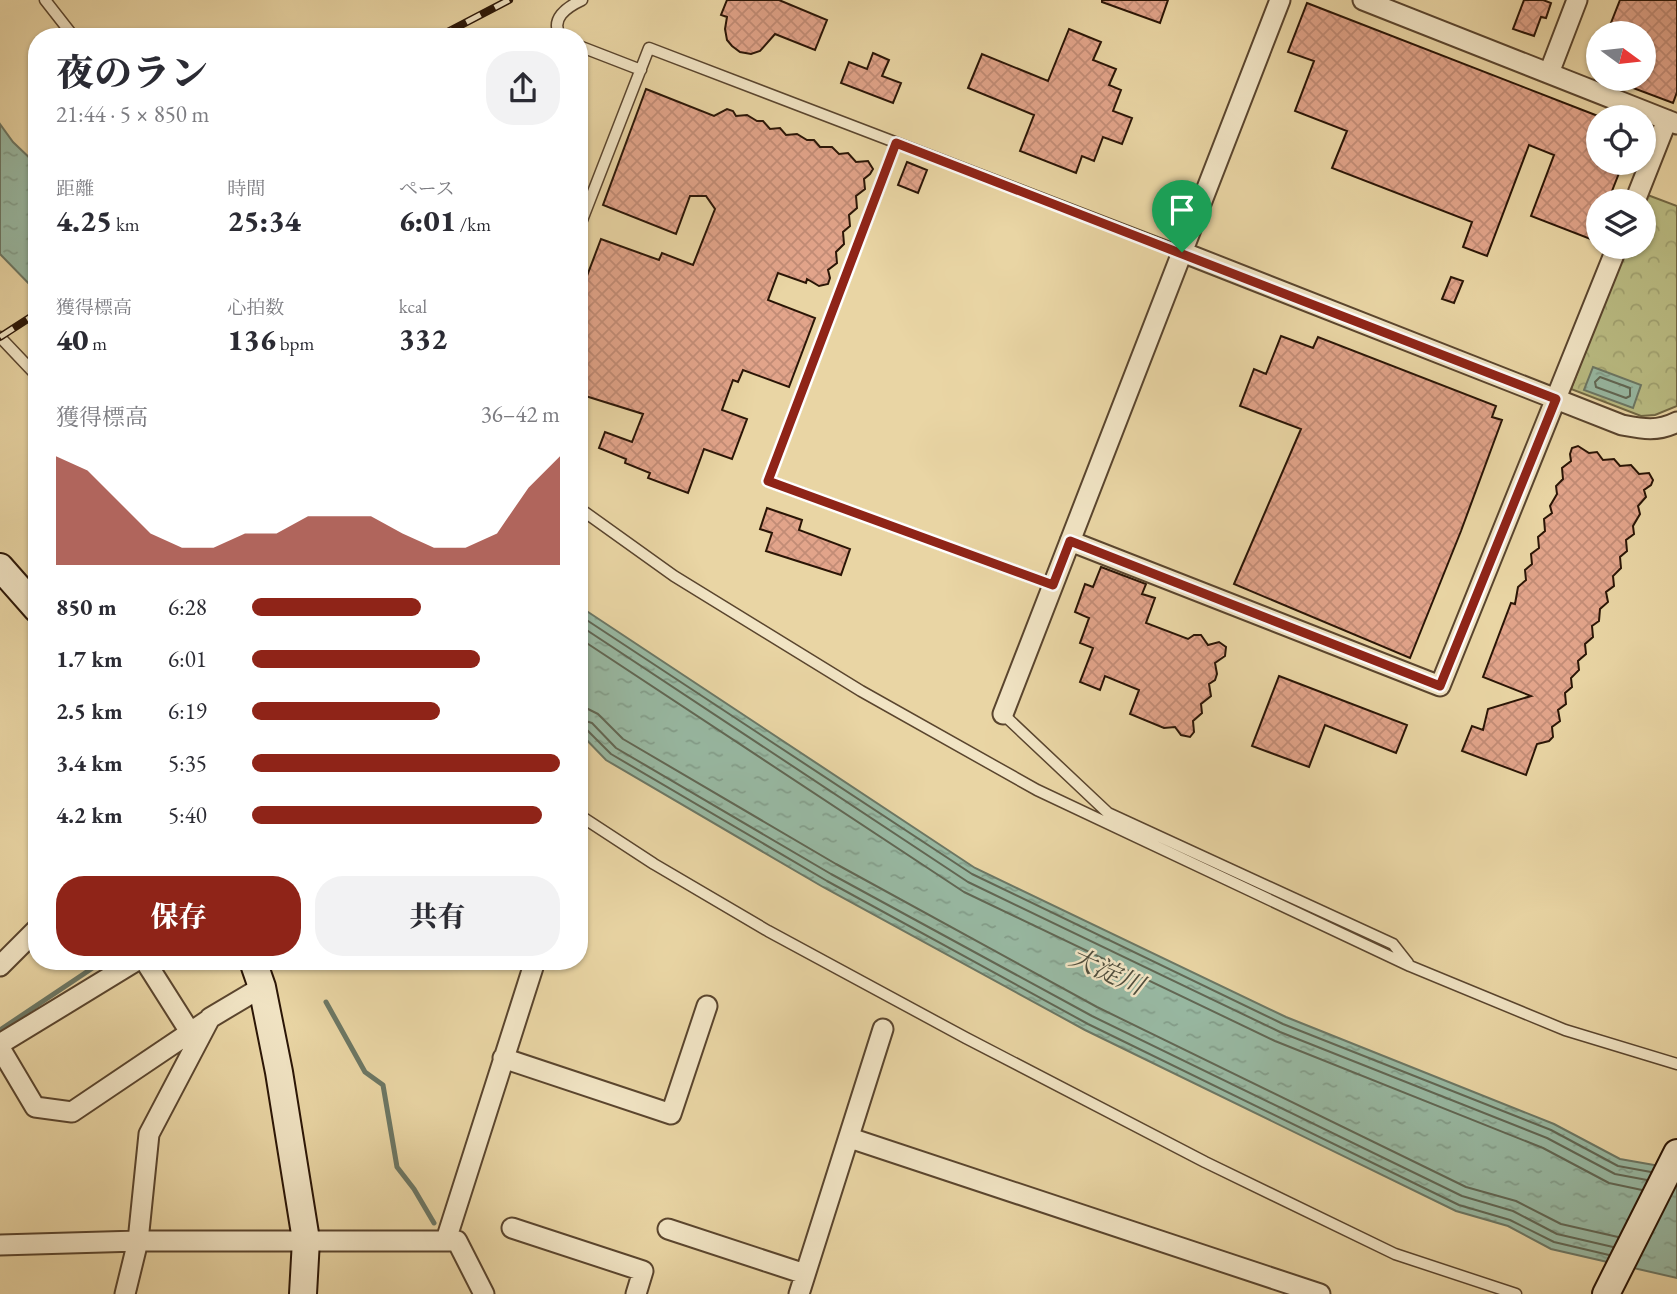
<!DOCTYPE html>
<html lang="ja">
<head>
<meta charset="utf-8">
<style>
	body { margin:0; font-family:"EB Garamond","Noto Serif JP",serif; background:#f2f2f3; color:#2b2b33; height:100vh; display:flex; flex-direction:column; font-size:26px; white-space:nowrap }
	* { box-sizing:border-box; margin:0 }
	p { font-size:23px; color:#7c7c81 }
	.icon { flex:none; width:38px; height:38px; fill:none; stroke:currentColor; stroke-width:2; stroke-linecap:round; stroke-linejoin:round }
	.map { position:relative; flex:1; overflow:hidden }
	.side { position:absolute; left:28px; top:28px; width:560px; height:942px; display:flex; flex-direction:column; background:#fff; border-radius:28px; box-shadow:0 2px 5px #0004 }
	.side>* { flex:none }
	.needle { width:46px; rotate:105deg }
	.fabs { position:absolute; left:1586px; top:21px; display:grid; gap:14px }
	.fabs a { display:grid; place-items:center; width:70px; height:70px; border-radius:50%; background:#fff; box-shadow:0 2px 5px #0004; font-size:35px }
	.pin { position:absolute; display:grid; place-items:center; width:60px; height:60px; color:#fff; margin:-72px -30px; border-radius:50% 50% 50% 0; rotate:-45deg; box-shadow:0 0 7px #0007 }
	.pin .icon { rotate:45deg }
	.round { display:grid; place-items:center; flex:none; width:74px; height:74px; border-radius:28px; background:#f2f2f3 }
	.headline { display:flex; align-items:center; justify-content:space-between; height:119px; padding:0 28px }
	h1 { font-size:38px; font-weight:800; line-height:52px }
	.figures { display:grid; grid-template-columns:repeat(3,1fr); gap:10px; height:119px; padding:7px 28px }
	.figures div { display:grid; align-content:center }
	.figures b { font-size:30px; font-weight:800 }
	.figures small { font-size:19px; font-weight:400 }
	.figures p { font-size:19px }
	.chart { height:196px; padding:14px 28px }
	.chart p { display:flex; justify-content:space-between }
	.chart svg { width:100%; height:126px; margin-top:7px; fill:#8f2418; opacity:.7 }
	.cta { display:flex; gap:14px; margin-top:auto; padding:14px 28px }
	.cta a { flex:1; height:80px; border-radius:28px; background:#8f2418; color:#fff; font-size:28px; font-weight:800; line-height:80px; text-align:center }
	.cta a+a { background:#f2f2f3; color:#2b2b33 }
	ul { padding:0 28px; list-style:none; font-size:23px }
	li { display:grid; grid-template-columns:112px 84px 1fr; align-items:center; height:52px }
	li i { height:18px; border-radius:9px; background:#8f2418 }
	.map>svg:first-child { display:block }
	.forest { fill:url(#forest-crowns); stroke:#726844; stroke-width:2 }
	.water { fill:url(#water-ripples); stroke:#6c7764; stroke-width:2 }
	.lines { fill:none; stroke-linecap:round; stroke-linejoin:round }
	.shore { stroke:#616754; stroke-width:2 }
	.stream { stroke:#6c7764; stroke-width:5 }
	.building { fill:url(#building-cross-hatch); stroke:#2a1506; stroke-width:2 }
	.lane-casing { stroke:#5a452e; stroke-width:13 }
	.street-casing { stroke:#5a452e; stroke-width:23 }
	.secondary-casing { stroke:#2a1506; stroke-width:30 }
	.lane { stroke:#f1e4c4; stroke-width:10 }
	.street { stroke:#f1e4c4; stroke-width:19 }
	.secondary { stroke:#f1e4c4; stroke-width:26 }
	.rail-casing { stroke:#2a1506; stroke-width:8 }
	.rail { stroke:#f1e4c4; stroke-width:5; stroke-dasharray:16; stroke-linecap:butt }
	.route-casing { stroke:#fff; stroke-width:14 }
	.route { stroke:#8f2418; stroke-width:9 }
	.labels { text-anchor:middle; stroke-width:5; stroke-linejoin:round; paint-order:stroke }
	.water-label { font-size:26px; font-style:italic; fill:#504e3d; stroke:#f1e4c4 }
</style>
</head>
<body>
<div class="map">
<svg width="1677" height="1294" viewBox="0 0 1677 1294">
	<defs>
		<pattern id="forest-crowns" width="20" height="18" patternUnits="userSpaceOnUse" patternTransform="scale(1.75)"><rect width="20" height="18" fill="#babc83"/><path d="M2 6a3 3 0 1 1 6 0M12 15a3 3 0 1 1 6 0" fill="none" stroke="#a0a170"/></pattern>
		<pattern id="water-ripples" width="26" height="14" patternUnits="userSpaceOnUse" patternTransform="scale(1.75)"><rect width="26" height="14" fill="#98b9a3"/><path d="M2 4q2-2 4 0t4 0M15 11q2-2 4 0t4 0" fill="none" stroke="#839e8b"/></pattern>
		<pattern id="building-cross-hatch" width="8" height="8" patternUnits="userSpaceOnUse" patternTransform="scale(1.75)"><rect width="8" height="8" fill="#e2a48a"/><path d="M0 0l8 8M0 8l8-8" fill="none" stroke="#c28c76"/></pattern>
	</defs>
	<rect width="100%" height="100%" fill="#e9d5a4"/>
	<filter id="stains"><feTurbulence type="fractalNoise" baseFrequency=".00286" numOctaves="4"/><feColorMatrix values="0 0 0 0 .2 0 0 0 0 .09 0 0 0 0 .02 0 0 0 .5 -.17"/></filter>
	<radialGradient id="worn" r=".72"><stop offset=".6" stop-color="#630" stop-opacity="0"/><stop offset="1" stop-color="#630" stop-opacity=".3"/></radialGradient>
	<path class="forest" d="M1645 194 1677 206V406L1655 415 1641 416 1571 389 1625 247H1643Z"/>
	<path class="water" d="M0 124 13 142 37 165V292L0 254Z
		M1593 367 1641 385 1633 408 1584 390Z
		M579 606 975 868 1286 1017 1554 1124 1620 1159 1677 1169V1278L1551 1249 1508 1226 1456 1211 1085 1030 823 887 606 760 579 732Z"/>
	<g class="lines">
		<path class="shore" d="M1600 377 1630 388V396L1626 398 1596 387 1595 382Z
			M579 615 972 874 1283 1024 1551 1130 1618 1166 1651 1172
			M579 625 968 882 1280 1032 1547 1138 1615 1174 1647 1180
			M579 638 964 892 1275 1041 1543 1148 1609 1183 1642 1190
			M579 708 588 709 598 714 623 739 836 864 1097 1007 1466 1187 1516 1201 1561 1224 1618 1237
			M579 719 592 723 616 748 831 874 1092 1016 1462 1196 1513 1211 1557 1234 1613 1247
			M579 728 586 729 611 754 827 881 1088 1024 1459 1205 1510 1220 1554 1242 1609 1255"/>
		<path class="stream" d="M326 1002 365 1072 383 1085 397 1167 414 1189 434 1223
			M0 1030 103 961"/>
	</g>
	<path class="building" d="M727 0H779L827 20 815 50 775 34 760 51 751 54 740 52 732 46 727 40 725 29 727 17 721 15Z
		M1102 0H1168L1160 23 1102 2Z
		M1524 0H1543L1551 3 1546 18 1541 17 1534 36 1513 29Z
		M1620 0H1677V92L1673 103 1612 80 1643 79V33H1607Z
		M1307 3 1598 116V163H1623L1608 201H1598V228L1593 240 1531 216 1554 155 1529 145 1487 256 1463 247 1472 222 1332 168 1347 131 1295 111 1314 61 1288 52Z
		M1069 29 1101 42 1093 60 1116 69 1109 85 1121 90 1113 111 1132 118 1122 144 1103 137 1094 161 1082 156 1076 173 1020 151 1034 115 968 88 982 54 1048 81Z
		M873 53 889 60 882 76 901 83 893 103 841 83 849 62 867 69Z
		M646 89 714 116 727 109 733 111 736 116 747 115 757 121H763L770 129 780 128 786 135 797 134 807 140H814L820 147H832L839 154 848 153 856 162 868 161 873 169 870 174 864 179 865 189 856 196 857 208 849 215 850 226 843 232 844 244 836 252 837 263 828 270 830 278 828 284 819 286 807 279 806 283 778 273 768 300 815 318 789 387 743 370 738 382 733 380 722 410 747 419 732 459 704 449 688 493 648 478 650 473 625 463 626 459 599 448 605 432 632 442 643 414 579 394V288L582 289 601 239 659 260 662 253 693 265 715 209 706 196H690L676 234 603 205Z
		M907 162 927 170 918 193 898 185Z
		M1451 277 1463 281 1454 303 1442 299Z
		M1281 336 1313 348 1318 337 1496 406 1492 417 1502 420 1461 531 1410 658 1234 584 1301 429 1240 406 1254 369 1266 374Z
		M1578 446 1589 453 1597 452 1603 460 1614 459 1620 466 1631 465 1639 474 1649 473 1653 480 1651 485 1644 490 1646 497 1638 506 1640 514 1633 526 1634 534 1626 540 1627 551 1620 557 1621 568 1613 576 1614 586 1606 592 1608 602 1600 609 1599 621 1592 626 1593 637 1585 644 1586 654 1578 661 1579 670 1571 678 1572 687 1565 693 1566 704 1558 710 1560 721 1552 727 1553 737 1549 741 1537 744 1526 775 1462 751 1472 726 1483 730 1488 709 1531 696 1483 677 1511 603 1515 604 1518 587 1526 580 1525 570 1532 564 1531 554 1539 548 1538 537 1545 531 1544 519 1552 513 1550 506 1557 494 1556 486 1563 479 1562 468 1571 461 1570 454 1572 448Z
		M767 508 802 520 799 530 850 549 841 575 766 551 772 533 760 529Z
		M1101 567 1146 584 1142 594 1155 598 1146 623 1188 639 1194 635H1201L1208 645 1219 642 1226 647 1225 656 1215 663 1217 674 1215 680 1209 684 1211 696 1201 704 1202 713 1193 721 1194 732 1190 737 1181 735 1175 727 1164 728 1130 714 1139 690 1105 676 1100 690 1080 682 1093 648 1080 643 1089 618 1075 612 1085 584 1093 587Z
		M1279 676 1407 725 1396 753 1325 725 1309 767 1252 746Z"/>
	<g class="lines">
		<g class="lane-casing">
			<path id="lane" d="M45 0 74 37
				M561 37C549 19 567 7 582 0
				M579 46 641 70
				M896 143 768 481 1053 585
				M579 228 649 48 1182 252
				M0 337 37 376
				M579 508 674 576 861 691 1037 790 1410 966 1565 1030 1677 1064
				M1003 714 1108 813 1393 944 1408 963
				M579 815 654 864 768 931 966 1038 1205 1162 1395 1254 1516 1294"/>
		</g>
		<g class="street-casing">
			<path id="street" d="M1363 0 1677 124
				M1549 73 1577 0
				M1635 201 1667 120
				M1182 252 1622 425C1643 429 1657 432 1677 422
				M1070 541 1440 686 1617 247
				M1003 714 1280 0
				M145 961 190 1032
				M0 966 37 929
				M0 1044 136 961
				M0 1048 35 1107 72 1112 207 1021
				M503 1058 671 1114 707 1006
				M850 1138 1320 1294
				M512 1228 643 1271 636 1294
				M668 1229 805 1274
				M446 1240 535 961
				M0 1245 138 1241H457L484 1294
				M125 1294 138 1241 149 1134 210 1018 262 987
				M799 1294 883 1029"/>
		</g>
		<g class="secondary-casing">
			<path id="secondary" d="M0 567 37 609
				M253 961 262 987 279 1072 306 1240 303 1294
				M1606 1294 1677 1153"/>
		</g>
		<use href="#lane" class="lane"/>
		<use href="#street" class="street"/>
		<use href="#secondary" class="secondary"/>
		<g class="rail-casing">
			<path id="rail" d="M438 37 509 0
				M0 337 37 313"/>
		</g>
		<use href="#rail" class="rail"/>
	</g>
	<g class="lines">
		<g class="route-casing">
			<path id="route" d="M896 143 1556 399 1440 686 1070 541 1053 585 768 481Z"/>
		</g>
		<use href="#route" class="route"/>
	</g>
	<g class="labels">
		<g class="water-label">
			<text transform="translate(1107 971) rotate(24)" y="9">大淀川</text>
		</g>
	</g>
	<rect width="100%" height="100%" filter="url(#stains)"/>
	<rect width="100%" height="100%" fill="url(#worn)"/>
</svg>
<div class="fabs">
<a><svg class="needle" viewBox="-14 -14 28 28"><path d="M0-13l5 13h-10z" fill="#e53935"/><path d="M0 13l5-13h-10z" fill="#7c7c81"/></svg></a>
<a><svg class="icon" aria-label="locate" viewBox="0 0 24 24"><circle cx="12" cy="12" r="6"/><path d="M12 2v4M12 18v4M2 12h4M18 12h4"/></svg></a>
<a><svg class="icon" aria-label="layers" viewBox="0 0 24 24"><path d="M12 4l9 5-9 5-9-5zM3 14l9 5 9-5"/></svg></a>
</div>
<div class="pin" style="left:1182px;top:252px;background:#1e9e55"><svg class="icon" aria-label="arrive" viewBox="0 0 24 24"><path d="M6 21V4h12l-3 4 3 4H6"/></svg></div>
<section class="side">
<div class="headline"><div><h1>夜のラン</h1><p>21:44 · 5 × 850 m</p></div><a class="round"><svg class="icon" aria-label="share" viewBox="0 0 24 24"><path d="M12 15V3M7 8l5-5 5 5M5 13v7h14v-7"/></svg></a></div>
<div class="figures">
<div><p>距離</p><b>4.25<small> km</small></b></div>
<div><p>時間</p><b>25:34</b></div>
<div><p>ペース</p><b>6:01<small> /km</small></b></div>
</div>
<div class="figures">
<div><p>獲得標高</p><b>40<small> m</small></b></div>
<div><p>心拍数</p><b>136<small> bpm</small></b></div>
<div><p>kcal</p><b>332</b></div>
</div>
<div class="chart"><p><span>獲得標高</span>36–42 m</p>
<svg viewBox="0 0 160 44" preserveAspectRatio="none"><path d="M0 44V6L10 11L20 22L30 33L40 38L50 38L60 33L70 33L80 27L90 27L100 27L110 33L120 38L130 38L140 33L150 17L160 6V44z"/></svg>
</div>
<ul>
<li><b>850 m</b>6:28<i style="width:55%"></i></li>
<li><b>1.7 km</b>6:01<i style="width:74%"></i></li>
<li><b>2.5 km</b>6:19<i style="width:61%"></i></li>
<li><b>3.4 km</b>5:35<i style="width:100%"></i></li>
<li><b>4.2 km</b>5:40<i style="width:94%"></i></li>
</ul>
<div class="cta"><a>保存</a><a>共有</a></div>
</section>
</div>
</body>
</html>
